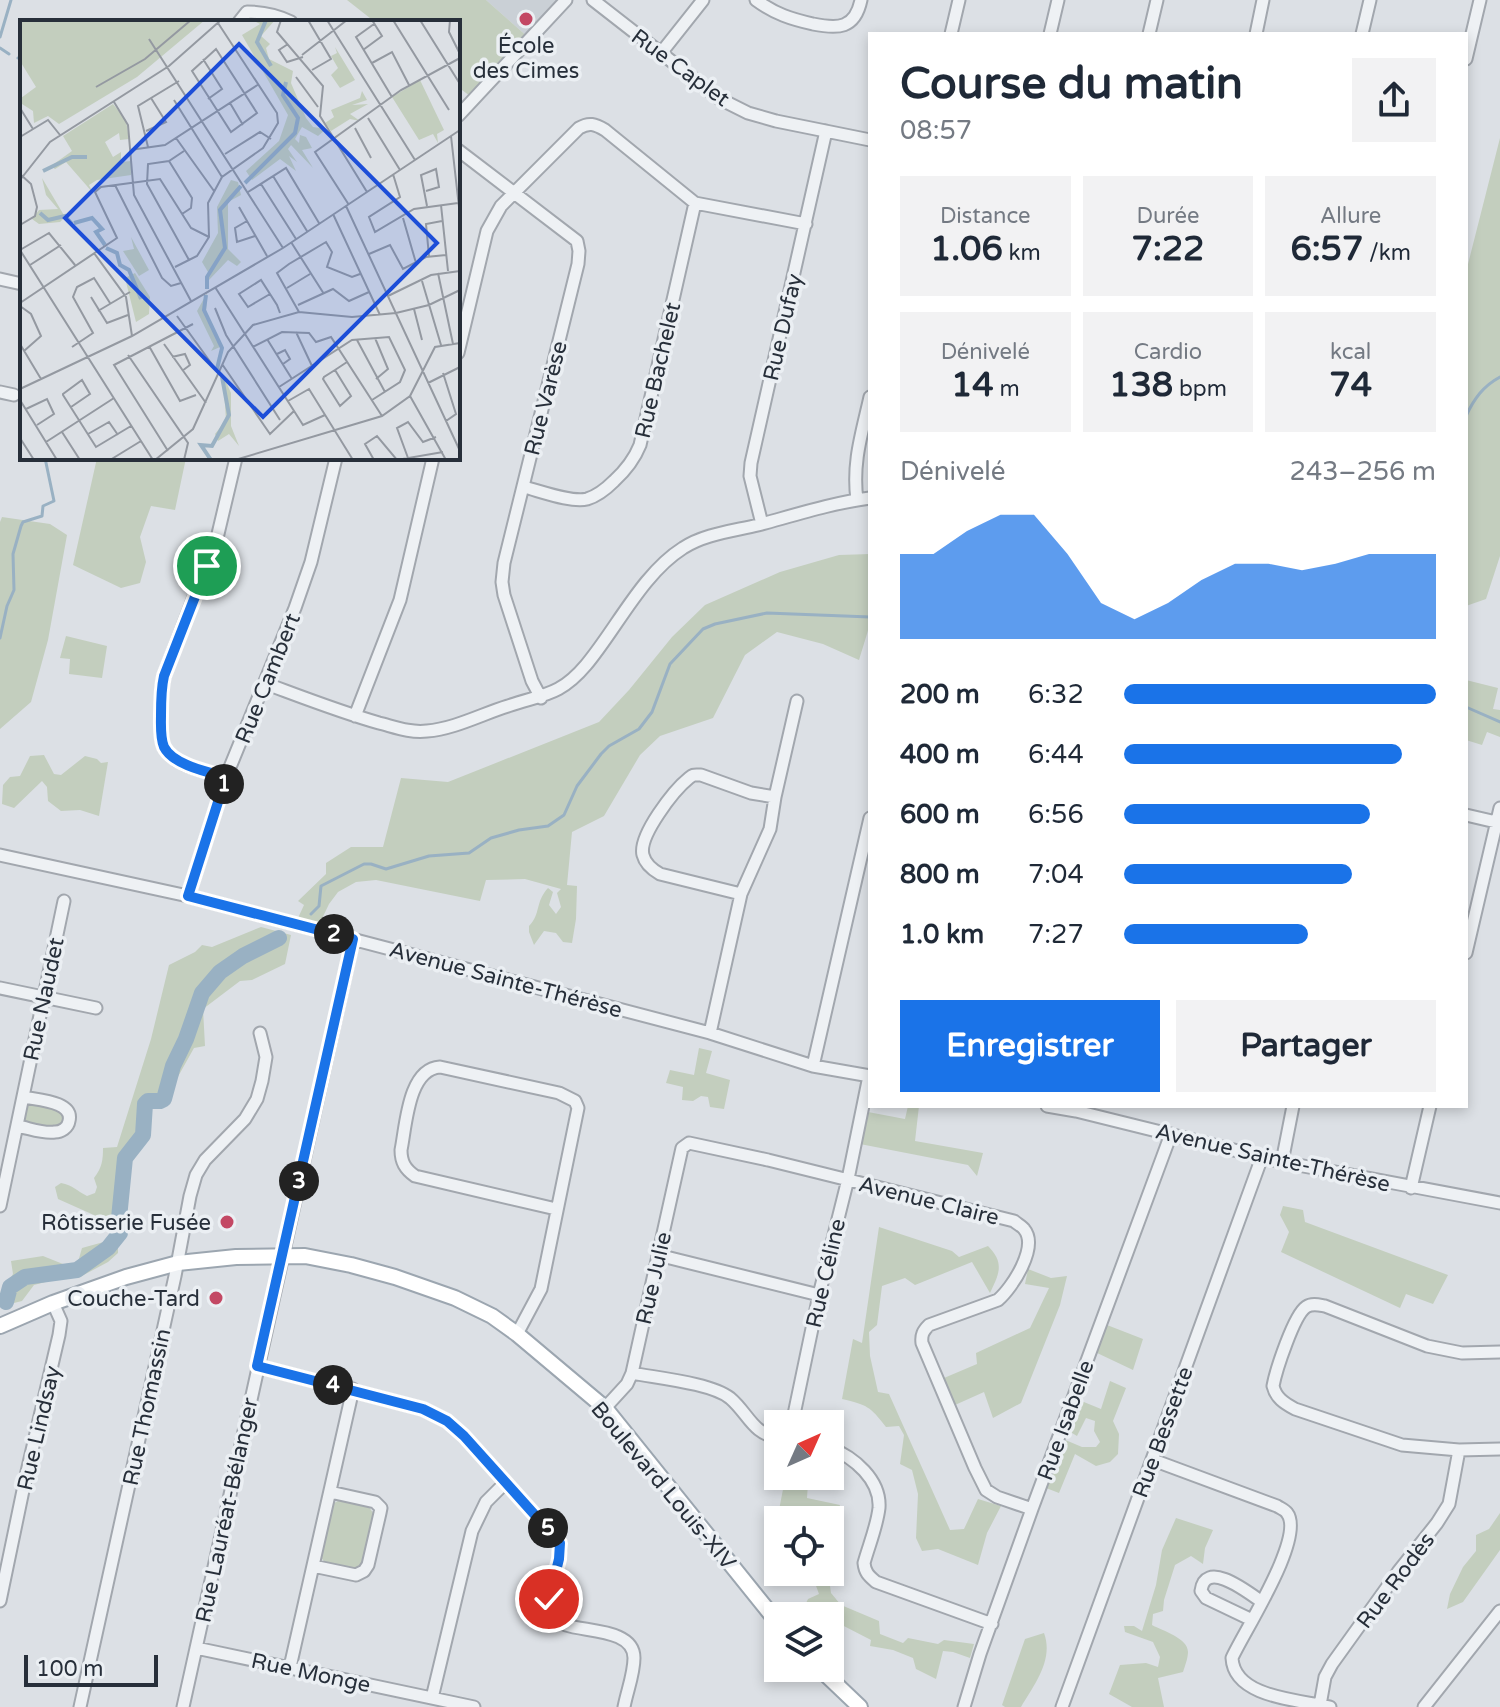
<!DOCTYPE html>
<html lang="fr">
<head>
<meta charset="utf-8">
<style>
	body { margin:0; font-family:"Varela Round",sans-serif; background:#f2f2f3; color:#1f2937; height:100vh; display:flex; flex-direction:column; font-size:30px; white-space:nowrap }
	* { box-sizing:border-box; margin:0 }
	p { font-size:26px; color:#747a83 }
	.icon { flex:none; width:44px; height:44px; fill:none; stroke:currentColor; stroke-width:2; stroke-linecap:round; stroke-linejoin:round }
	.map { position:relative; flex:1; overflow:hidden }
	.side { position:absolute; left:868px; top:32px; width:600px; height:1076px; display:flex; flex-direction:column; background:#fff; border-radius:0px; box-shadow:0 4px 12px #0003 }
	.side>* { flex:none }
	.needle { width:52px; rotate:45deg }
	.buttons { position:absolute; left:764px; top:1410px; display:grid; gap:16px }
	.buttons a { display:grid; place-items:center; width:80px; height:80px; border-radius:0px; background:#fff; box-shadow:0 4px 12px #0003; font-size:40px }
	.scale { position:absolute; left:24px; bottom:20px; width:134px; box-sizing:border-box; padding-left:8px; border:4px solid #272f3a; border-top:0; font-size:22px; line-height:28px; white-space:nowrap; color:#272f3a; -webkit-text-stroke:6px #ebeff3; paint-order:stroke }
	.pin { position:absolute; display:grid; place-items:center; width:68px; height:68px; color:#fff; margin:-34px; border:4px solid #fff; border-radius:50%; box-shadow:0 2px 8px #0007 }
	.km { position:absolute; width:40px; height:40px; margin:-20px; border-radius:50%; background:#222; color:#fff; font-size:22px; line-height:40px; text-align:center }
	.round { display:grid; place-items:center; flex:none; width:84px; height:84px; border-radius:0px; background:#f2f2f3 }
	.headline { display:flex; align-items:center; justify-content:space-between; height:136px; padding:0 32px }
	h1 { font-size:44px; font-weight:700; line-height:60px }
	.stats { display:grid; grid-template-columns:repeat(3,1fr); gap:12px; height:136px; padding:8px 32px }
	.stats div { display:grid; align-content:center; border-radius:0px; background:#f2f2f3; text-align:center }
	.stats b { font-size:34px; font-weight:700 }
	.stats small { font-size:22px; font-weight:400 }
	.stats p { font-size:22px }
	.chart { height:224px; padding:16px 32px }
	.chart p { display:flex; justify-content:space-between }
	.chart svg { width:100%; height:144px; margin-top:8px; fill:#1a73e8; opacity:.7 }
	.action { display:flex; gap:16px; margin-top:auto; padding:16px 32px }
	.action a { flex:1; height:92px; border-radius:0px; background:#1a73e8; color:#fff; font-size:32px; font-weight:700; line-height:92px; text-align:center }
	.action a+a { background:#f2f2f3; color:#1f2937 }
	ul { padding:0 32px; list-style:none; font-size:26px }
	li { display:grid; grid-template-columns:128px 96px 1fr; align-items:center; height:60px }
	li i { height:20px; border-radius:10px; background:#1a73e8 }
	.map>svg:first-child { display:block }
	.built { fill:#cad0d6 }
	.green { fill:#c3cebe }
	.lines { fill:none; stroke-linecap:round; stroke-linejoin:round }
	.stream { stroke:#99b1c3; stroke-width:3 }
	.river { stroke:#99b1c3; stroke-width:16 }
	.minor-casing { stroke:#a2a7ae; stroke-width:15 }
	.major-casing { stroke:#9ca6b0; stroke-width:18 }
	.minor { stroke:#eef1f4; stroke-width:11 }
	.major { stroke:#fff; stroke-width:14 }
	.route-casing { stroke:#fff; stroke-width:16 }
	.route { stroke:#1a73e8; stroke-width:10 }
	.poi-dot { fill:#c34864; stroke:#ebeff3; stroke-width:3 }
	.labels { text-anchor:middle; stroke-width:7; stroke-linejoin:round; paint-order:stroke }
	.poi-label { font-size:22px; fill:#272f3a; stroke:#ebeff3; text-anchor:end }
	.street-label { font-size:22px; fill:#272f3a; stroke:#ebeff3 }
	.inset-river { fill:none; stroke:#99b1c3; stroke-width:4 }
	.inset-road { fill:none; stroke:#9499a1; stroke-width:2 }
	.view { fill:#1d4ed8; fill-opacity:0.15; stroke:#1d4ed8; stroke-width:4 }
	.inset-edge { fill:none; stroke:#272f3a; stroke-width:4 }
</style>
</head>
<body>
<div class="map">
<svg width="1500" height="1707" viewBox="0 0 1500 1707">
	<rect width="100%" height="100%" fill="#dce0e5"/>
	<path class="built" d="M486 0H563L529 38Z"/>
	<path class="green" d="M347 0H486L529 38 474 99 458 87V22H375Z
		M1500 138V556L1486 599 1466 606V272Z
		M97 458H186L175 510 151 506 140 537 146 562 140 583 121 588 73 565Z
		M2 517 50 524 67 535 48 640 31 702 0 729V522Z
		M870 554V624L859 660 823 644 777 632 745 655 713 718 660 736 640 755 604 816 572 832 567 885 577 886 576 919 572 943 563 942 556 933 544 931 534 945 529 932V926C541 914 535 902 548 888L553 892 549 905 556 914 561 907 557 893 561 889 525 879 486 880 480 901 376 880 356 882 338 892 329 904 319 925 298 918 304 905 298 901 326 874V863L351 847H383L401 778 448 782 599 722 629 690 672 637 705 605 780 572 839 555Z
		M66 636 107 646 102 678 69 674 70 659 60 658Z
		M1466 680 1498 688 1493 709 1500 710V737L1487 732 1482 745 1466 740Z
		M44 755 54 774 61 775 85 756 97 759 101 763 108 762 99 816 80 810 61 811 48 801 47 787 42 781 14 808 2 804 3 785 10 777 20 776 30 756Z
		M261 927 291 935 285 964 252 980 240 981 203 1009 205 1046 194 1048 166 1098 147 1112V1137L130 1165 119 1218 114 1224 58 1199 55 1187 61 1183C73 1185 77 1191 87 1196L95 1193 97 1187 94 1178C102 1168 103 1160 103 1148L117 1147 151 1039 169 965 195 952 202 945 212 947Z
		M699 1048 712 1051 706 1073 730 1080 724 1109 710 1107 708 1097 701 1096 693 1101 682 1100 683 1087 666 1083 670 1070 694 1075Z
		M24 1097 64 1107 65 1129 17 1126Z
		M908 1106H919L915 1141 983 1153 977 1176 968 1165 860 1144 868 1112 905 1119Z
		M1283 1206 1303 1210 1305 1222 1448 1275 1433 1304 1406 1294 1400 1308 1281 1252 1289 1232 1280 1215Z
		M879 1227 952 1251 959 1257 988 1246C1005 1263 999 1274 990 1293L972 1262 915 1285 905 1278 882 1286 877 1325 869 1332 870 1356 878 1392 889 1394 950 1530 964 1529 978 1499 1001 1506 987 1533 978 1565 938 1549 922 1551 916 1538 918 1494 912 1470 900 1464 904 1435 899 1426 886 1427C870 1406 867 1405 842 1399L853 1339 862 1343Z
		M118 1238V1253L108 1262 78 1278V1262L82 1248Z
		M43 1256 63 1264 65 1277 34 1285 22 1301 2 1306 1 1294 13 1274 11 1261Z
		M1028 1269 1051 1278 1067 1276 1060 1305 1021 1403 993 1418 984 1392 955 1405 944 1378 977 1364 976 1353 1030 1328 1049 1288 1025 1284Z
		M1107 1325 1143 1339 1133 1370 1095 1352Z
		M1110 1381 1126 1388 1113 1421 1119 1434 1118 1454 1110 1462 1096 1466 1075 1454 1059 1493 1046 1488 1063 1439 1082 1447H1096L1100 1442 1094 1431 1095 1421 1086 1418 1077 1436 1067 1430 1079 1400 1101 1409Z
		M785 1479 808 1483 807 1498 840 1505 830 1539V1520H804L803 1514 795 1511 787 1517 779 1510Z
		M340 1500 369 1507 373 1513 361 1566 355 1568 325 1563 321 1557 334 1503Z
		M1500 1513V1550L1463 1602 1447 1609 1450 1594 1463 1567 1476 1551V1535L1489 1529Z
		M1176 1518 1213 1530 1205 1548 1203 1564 1191 1556 1175 1565 1164 1600 1163 1611 1153 1614 1152 1625C1163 1631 1188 1638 1188 1652 1188 1658 1185 1666 1183 1672L1158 1678 1164 1707H1132L1109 1694 1120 1665 1146 1663 1158 1667 1160 1657 1153 1642 1125 1632 1124 1626H1134L1142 1631 1156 1585 1162 1550Z
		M811 1572H828L831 1593 841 1605 879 1621 880 1634 903 1643 908 1638 938 1644 944 1640 974 1644 970 1658 953 1652 943 1651 936 1679 916 1669 913 1658 893 1650 870 1646 871 1640 838 1623 844 1616 827 1606 816 1616H800L808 1599 819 1594Z
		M1044 1633C1054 1660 1034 1685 1021 1707H1005L1002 1705 1025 1639Z"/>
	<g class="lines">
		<path class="stream" d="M0 37 11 0
			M0 48 9 54
			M18 58 22 60
			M1466 416C1474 399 1483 386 1500 377
			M0 638 7 606 14 590 13 554 21 526 23 522 42 516 43 506 54 501 45 458
			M1466 707 1500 722
			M311 914 319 906 321 886 364 864H371L386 869 429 856 469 853 491 838 519 830 548 826 564 815 577 786 601 754 609 746 639 729 652 712 670 664 703 629 715 624 767 613 870 617"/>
		<path class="river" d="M6 1302 10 1287 25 1277 77 1270 108 1248 120 1233 119 1218 125 1158 143 1135 145 1104 148 1101H160L164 1099 173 1066 186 1039 202 993 220 972 243 956 279 938"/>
		<g class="minor-casing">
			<path id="minor" d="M593 0 720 99 748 113 776 121 870 140
				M756 0C775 14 791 19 813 24 838 29 855 29 861 0
				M239 22 247 12C264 12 277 15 291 22
				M951 34 959 0
				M1050 34 1058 0
				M1149 34 1157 0
				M1256 34 1263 0
				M1362 34 1370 0
				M661 53 703 0
				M1466 59 1480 0
				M458 116 566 0
				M458 150 577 241 579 251 578 264 504 563 502 582 504 595 532 681 541 698
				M0 279 22 284
				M458 353 487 231 501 206 579 128C589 122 595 124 605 130L695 203 806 224
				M0 392 14 395
				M524 487C540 491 572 503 587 499 597 496 607 488 614 481 626 470 634 460 640 445L695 203
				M857 500C852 462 862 433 870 397
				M762 524 750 476 751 463 826 131
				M264 683C302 697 340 712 379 723 395 727 410 733 427 731 454 729 482 714 508 706 543 694 560 696 586 665 617 628 642 574 683 548 704 534 733 531 758 525 795 515 832 503 870 498
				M355 716 400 600 433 458
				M226 777C207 771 174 767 164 747 160 738 161 724 161 715 161 702 161 689 164 676L218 534 236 458
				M1466 815 1500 823
				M0 855 188 896 710 1033 813 1066 870 1076
				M741 894 660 874C653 870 645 863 643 855 638 836 674 790 689 778 694 774 694 775 701 775L751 793 775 797
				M188 896 226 777 295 608 311 562 336 458
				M1466 953 1500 808
				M0 988 96 1008
				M710 1033 741 894 770 829 775 797 797 701
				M813 1066 870 818
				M1047 1106 1076 1111 1282 1162 1500 1203
				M17 1126C29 1128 43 1134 55 1132 61 1132 68 1128 69 1121 74 1101 36 1100 24 1097
				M1282 1162 1293 1106
				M1411 1188 1430 1106
				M0 1206 64 901
				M658 1255 819 1295
				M517 1334 541 1289 578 1108 575 1101 559 1093 440 1067C408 1069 406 1126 401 1150 401 1162 405 1169 415 1176L556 1209
				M1500 1352 1462 1353 1427 1346 1325 1306C1319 1305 1312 1303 1306 1307 1294 1315 1276 1370 1273 1386 1276 1398 1284 1403 1295 1409L1402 1445 1459 1450 1500 1449
				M257 1366 423 1409 447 1421 464 1436 560 1543C561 1568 547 1588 552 1614 556 1619 560 1623 566 1625 586 1632 634 1629 634 1658 634 1674 627 1691 624 1707
				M632 1373C657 1378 711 1383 730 1398 748 1413 753 1435 778 1437
				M605 1408 627 1384 632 1373 682 1148 689 1143 768 1160 1014 1221C1016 1223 1023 1227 1024 1229 1039 1247 1012 1288 998 1300L929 1325C923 1331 921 1335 922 1343L975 1468 986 1490 997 1497 1032 1509
				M792 1424 819 1295 848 1179 869 1076
				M830 1448C854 1457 881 1480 879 1508 877 1526 869 1545 864 1563 865 1573 869 1576 876 1582L992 1624
				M1153 1460 1277 1506C1280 1508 1285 1510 1287 1513 1306 1537 1243 1633 1232 1658 1234 1698 1300 1700 1330 1707
				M313 1566 356 1575 364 1571 368 1565 380 1513 381 1508 375 1502 330 1492
				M0 1601 26 1476 59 1335 61 1321 53 1303
				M1252 1620 1206 1598 1201 1591C1205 1558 1249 1593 1262 1602
				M196 1648 474 1707
				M290 1667 353 1389
				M432 1698 472 1531 486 1502 505 1483
				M1320 1705 1325 1677 1332 1664 1398 1572 1437 1523 1449 1504 1459 1450
				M80 1707 175 1276 190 1196 196 1175 205 1160 245 1119 257 1099 262 1081 266 1057 260 1033
				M183 1707 353 939
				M964 1707 980 1654 1032 1509 1171 1134
				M1062 1707 1262 1157
				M1424 1707 1500 1611"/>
		</g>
		<g class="major-casing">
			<path id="major" d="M0 1326 53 1303 126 1277 178 1263 236 1257 305 1256 351 1265 395 1277 455 1298 492 1316 517 1334 605 1408 778 1623
				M819 1668 860 1707"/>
		</g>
		<use href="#minor" class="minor"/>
		<use href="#major" class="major"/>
	</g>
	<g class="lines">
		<g class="route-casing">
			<path id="route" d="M207 566 164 676C161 689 161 702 161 715 161 724 160 738 164 747 173 765 208 772 226 777L188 896 353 939 257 1366 423 1409 447 1421 464 1436 560 1543 559 1559 549 1599"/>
		</g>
		<use href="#route" class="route"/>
	</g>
	<g class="poi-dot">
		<circle cx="526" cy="19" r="8"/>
		<circle cx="227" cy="1222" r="8"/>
		<circle cx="216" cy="1298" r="8"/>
	</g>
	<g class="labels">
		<g class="poi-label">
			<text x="526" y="53" text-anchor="middle">École<tspan x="526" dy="25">des Cimes</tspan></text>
			<text x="211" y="1230">Rôtisserie Fusée</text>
			<text x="200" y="1306">Couche-Tard</text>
		</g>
		<g class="street-label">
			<text transform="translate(681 67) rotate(36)" y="8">Rue Caplet</text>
			<text transform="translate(782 327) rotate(-77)" y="8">Rue Dufay</text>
			<text transform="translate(657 370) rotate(-77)" y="8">Rue Bachelet</text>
			<text transform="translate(545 398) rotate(-76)" y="8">Rue Varèse</text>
			<text transform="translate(267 678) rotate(-68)" y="8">Rue Cambert</text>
			<text transform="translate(506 979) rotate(15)" y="8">Avenue Sainte-Thérèse</text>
			<text transform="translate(43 999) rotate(-78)" y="8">Rue Naudet</text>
			<text transform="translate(1273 1157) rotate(13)" y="8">Avenue Sainte-Thérèse</text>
			<text transform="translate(929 1200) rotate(14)" y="8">Avenue Claire</text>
			<text transform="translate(825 1273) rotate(-77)" y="8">Rue Céline</text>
			<text transform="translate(653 1278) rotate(-77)" y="8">Rue Julie</text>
			<text transform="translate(146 1407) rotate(-78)" y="8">Rue Thomassin</text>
			<text transform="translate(1065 1420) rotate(-70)" y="8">Rue Isabelle</text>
			<text transform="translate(38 1428) rotate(-77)" y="8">Rue Lindsay</text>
			<text transform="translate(1162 1432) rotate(-70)" y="8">Rue Bessette</text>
			<text transform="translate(664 1485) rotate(50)" y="8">Boulevard Louis-XIV</text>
			<text transform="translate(226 1510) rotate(-78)" y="8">Rue Lauréat-Bélanger</text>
			<text transform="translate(1395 1580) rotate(-53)" y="8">Rue Rodès</text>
			<text transform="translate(311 1672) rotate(12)" y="8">Rue Monge</text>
		</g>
	</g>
	<g transform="translate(20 20)">
		<rect width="440" height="440" fill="#dce0e5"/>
		<path d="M0 0H185L117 57 39 104 28 96 14 103 13 91 2 84 1 78 16 67 0 41ZM232 0H255L241 16 250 24 246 28 249 39 273 51 271 63 286 98 293 107 306 109 298 116 282 107 275 119 279 123 280 115 286 117 292 128 282 130 293 148 271 125 268 129 277 142 269 136 276 151 260 139 232 160 226 151 259 121 268 95 222 15 240 4ZM315 27 335 60 320 68 311 55 318 48 311 36 317 33ZM400 60 424 110 417 114 418 123 413 114 399 120 372 77ZM342 71 347 80 332 85 348 84 330 94 340 101 330 99 311 111 305 103 314 97 311 90 340 78ZM93 84 106 100 109 119 100 120 99 113 85 122 93 137 101 132V142L111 141V155L77 160 69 165 73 173 46 142 35 149 31 146 52 131 43 116ZM22 158 45 197 40 202 19 204 12 199 19 190 38 189 26 175ZM211 160 218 162 221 175 208 182V229L221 242 217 246 208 240 189 260 186 270 188 252 182 242 198 213 197 187ZM111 217 129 250 119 256 103 231 114 229ZM115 253 130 277 129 294 116 302 105 258ZM187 273 186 292 200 327 191 331 194 326 177 291ZM203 355 211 373V406L219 426 209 414 198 421 195 414 206 400Z" fill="#c3cebe"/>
		<path class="inset-river" d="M246 0 237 22 251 46M23 151 52 137H67M225 163 275 113 278 98 263 75 266 62M20 193 28 200 45 196 52 204M54 203 72 198 82 209 76 212 85 225M86 228 97 233 100 245 109 250 121 279M187 269V257L205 228 200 190 221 166M186 275 184 290 202 328 197 349M191 440 181 425 192 426 209 395 202 357"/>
		<path class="inset-road" d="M261 0 257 12 303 66 300 96 347 172M288 0 311 39 292 50M307 0 395 140M373 0 429 90M400 0 440 64M430 0 429 12 440 34M354 4 336 17 372 77M129 19 263 228M268 24 259 30 267 42 283 37M196 29 237 93 211 112 172 51ZM343 30 362 16 352 0M282 35 327 0M183 39 202 69 188 79M352 43 372 32 389 65M276 57 298 87M76 67 125 39 171 0M154 80 202 157M94 82 108 105 114 175 171 281M210 83 223 105M0 88 13 109M348 98 380 150M335 108 351 138M126 111 146 102 131 78M431 116 440 196M0 117 28 100 40 115M156 118 194 171M128 127 118 86 159 61M110 130 145 125 239 64M164 131 149 141 128 144 127 164 169 240M205 134 240 112 251 119M149 141 172 178 171 188 162 194M0 154 11 164 17 187 15 196 0 205M373 154 380 177 349 197 355 212 394 189 438 183M253 156 287 211M0 160 30 122 149 46 201 0M241 164 276 219M95 165 142 258 151 266 161 263M406 171 419 167 416 149 401 155 407 186M228 172 266 148 299 203M329 185 295 132 381 70 440 38M421 185 428 251M326 186 440 431M219 187 247 236M313 194 360 295M383 198 396 243M227 201 215 208 217 222 235 216M271 222 304 274M0 230 133 440M0 230 29 213 55 245M74 233 106 277 112 316M349 234 370 225 383 249 406 237 426 235M409 236 406 204 422 201M10 245 41 225M155 247 177 236 189 217 188 183 202 157 243 128 258 103 257 93 198 3M418 253 433 324M402 261 421 325M195 267 283 405 305 395M267 268 290 254M250 274 228 287 219 274 241 260 257 285 260 293M368 276 411 255 440 251M71 277 87 303 108 295M0 283 97 218 75 172 81 167 140 159 171 208 189 217M278 285 313 269 329 281 349 272M0 286 11 294 21 316 4 331M195 288 206 315 260 400M394 289 402 320M78 291 110 272M279 292 257 253 269 244 306 222 312 232 307 247 332 257 340 254M157 296 199 354M276 312 292 346M355 318 368 349 356 359M247 319 272 359M337 320 365 372M0 324 21 359M144 324 186 383M129 326 160 381 176 375M52 327 73 313 53 277 57 267 74 258 90 283M233 327 262 312 289 313 296 322 311 317 362 396M257 334 265 330 270 339 263 344M108 335 168 423 164 440M152 337 165 334 170 345 162 351M202 344 250 414 274 391M315 350 331 376 320 386 303 359 304 357 315 350 327 342M423 353 436 394 426 401M408 363 440 347M259 367 332 320 369 317 385 350 380 362 352 380M0 369 112 316 263 228 440 110M390 376 426 440M0 380 37 440M268 381 289 369 333 440M51 387 70 374 62 360 43 374V375L76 427 111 406M6 389 27 379 34 394 17 405M42 412 60 440M68 414 89 402 98 415M0 418 14 440M26 422 94 378M148 431 94 345 173 304M388 438 377 408 388 402 403 422 416 417M90 440 121 421M135 440 173 409 208 332 233 305 279 292 332 297 376 293 409 285 440 270M215 440 362 396 390 376 415 327 440 323M354 440 345 424 357 416 377 440 423 432"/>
		<path class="view" d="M219 24 417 223 243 397 45 198Z"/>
		<rect width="440" height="440" class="inset-edge"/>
	</g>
</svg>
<div class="buttons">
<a><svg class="needle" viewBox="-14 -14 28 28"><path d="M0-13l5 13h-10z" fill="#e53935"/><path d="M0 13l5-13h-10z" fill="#747a83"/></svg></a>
<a><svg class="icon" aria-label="locate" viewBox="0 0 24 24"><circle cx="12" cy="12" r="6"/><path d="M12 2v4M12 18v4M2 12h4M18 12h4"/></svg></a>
<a><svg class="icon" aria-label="layers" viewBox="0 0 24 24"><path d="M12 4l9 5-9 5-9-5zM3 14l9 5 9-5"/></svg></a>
</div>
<div class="scale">100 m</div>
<div class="pin" style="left:207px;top:566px;background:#1e9e55"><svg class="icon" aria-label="arrive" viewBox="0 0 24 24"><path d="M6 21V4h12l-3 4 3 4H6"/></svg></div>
<div class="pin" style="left:549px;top:1599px;background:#d93025"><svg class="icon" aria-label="check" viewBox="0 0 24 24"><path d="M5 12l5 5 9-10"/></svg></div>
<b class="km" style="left:224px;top:784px">1</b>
<b class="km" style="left:334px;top:934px">2</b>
<b class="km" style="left:299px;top:1181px">3</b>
<b class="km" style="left:333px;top:1385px">4</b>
<b class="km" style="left:548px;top:1528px">5</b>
<section class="side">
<div class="headline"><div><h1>Course du matin</h1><p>08:57</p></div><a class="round"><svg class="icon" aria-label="share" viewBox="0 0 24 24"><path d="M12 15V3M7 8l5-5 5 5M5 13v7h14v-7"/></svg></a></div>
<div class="stats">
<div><p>Distance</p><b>1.06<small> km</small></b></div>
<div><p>Durée</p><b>7:22</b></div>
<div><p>Allure</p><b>6:57<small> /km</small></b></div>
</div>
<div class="stats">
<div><p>Dénivelé</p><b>14<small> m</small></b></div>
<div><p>Cardio</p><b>138<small> bpm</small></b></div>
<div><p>kcal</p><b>74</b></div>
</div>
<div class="chart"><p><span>Dénivelé</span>243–256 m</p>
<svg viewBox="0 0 160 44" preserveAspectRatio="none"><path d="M0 44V18L10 18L20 11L30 6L40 6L50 18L60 33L70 38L80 33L90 26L100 21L110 21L120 23L130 21L140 18L150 18L160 18V44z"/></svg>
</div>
<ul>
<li><b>200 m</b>6:32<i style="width:100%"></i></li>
<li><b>400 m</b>6:44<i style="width:89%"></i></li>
<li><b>600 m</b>6:56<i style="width:79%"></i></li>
<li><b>800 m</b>7:04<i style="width:73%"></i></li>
<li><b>1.0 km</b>7:27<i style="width:59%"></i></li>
</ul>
<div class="action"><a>Enregistrer</a><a>Partager</a></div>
</section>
</div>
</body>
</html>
